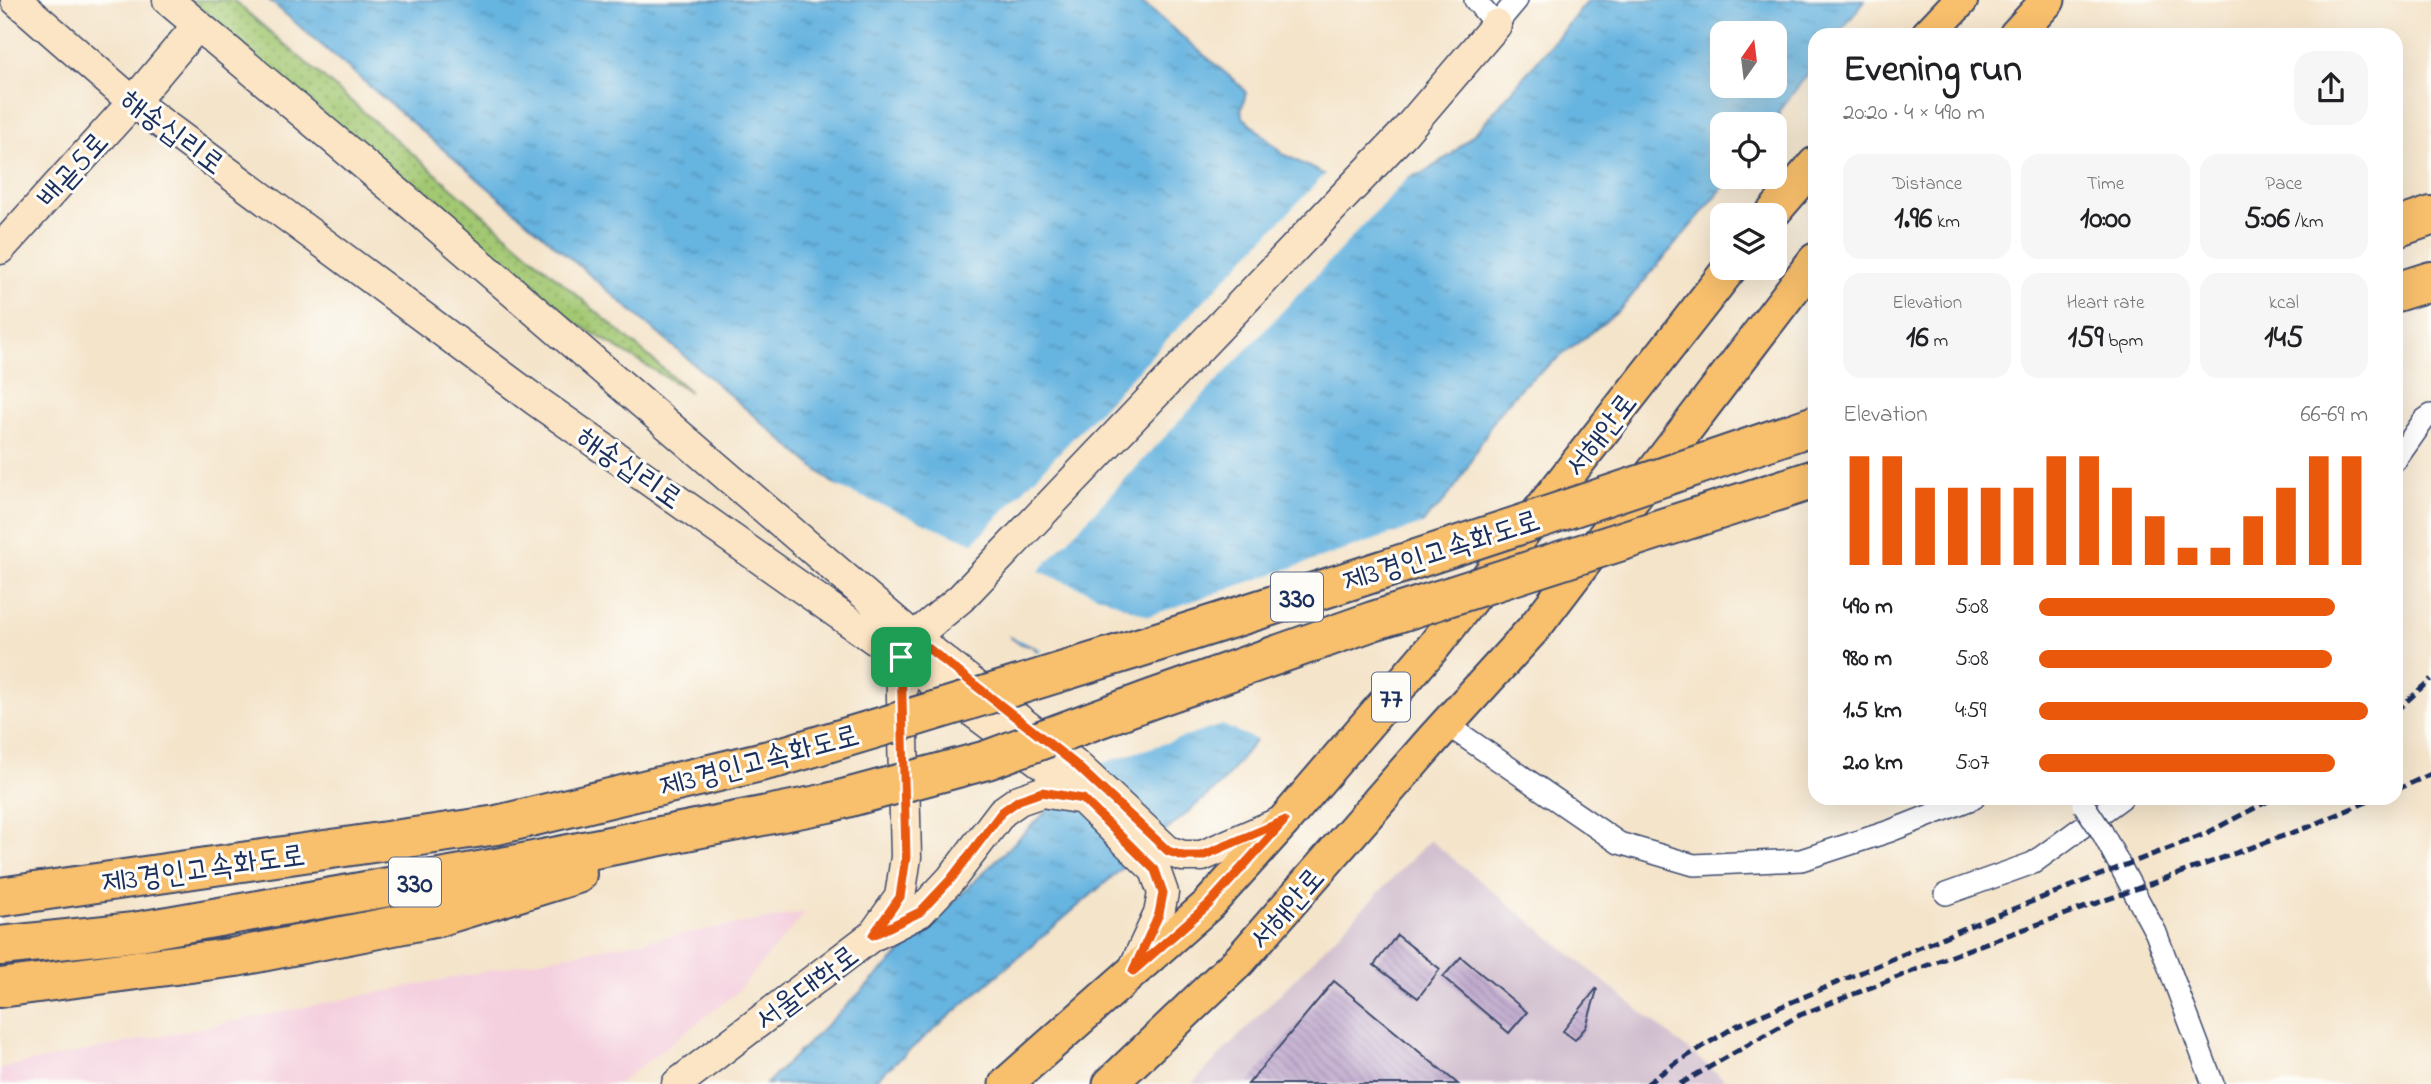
<!DOCTYPE html>
<html lang="en">
<head>
<meta charset="utf-8">
<style>
	body { margin:0; font-family:"Indie Flower","Poor Story",sans-serif; background:#f6f6f6; color:#202124; height:100vh; display:flex; flex-direction:column; font-size:26px; white-space:nowrap }
	* { box-sizing:border-box; margin:0 }
	p { font-size:23px; color:#757577 }
	.icon { flex:none; width:38px; height:38px; fill:none; stroke:currentColor; stroke-width:2; stroke-linecap:round; stroke-linejoin:round }
	.map { position:relative; flex:1; overflow:hidden }
	.sheet { position:absolute; left:1808px; top:28px; width:595px; height:777px; display:flex; flex-direction:column; background:#fff; border-radius:21px; box-shadow:0 7px 28px #0002 }
	.sheet>* { flex:none }
	.needle { width:46px; rotate:14deg }
	.buttons { position:absolute; left:1710px; top:21px; display:grid; gap:14px }
	.buttons a { display:grid; place-items:center; width:77px; height:77px; border-radius:14px; background:#fff; box-shadow:0 7px 28px #0002; font-size:35px }
	.pin { position:absolute; display:grid; place-items:center; width:60px; height:60px; color:#fff; margin:-30px; border-radius:14px; box-shadow:0 4px 10px #0006 }
	.round { display:grid; place-items:center; flex:none; width:74px; height:74px; border-radius:21px; background:#f6f6f6 }
	.headline { display:flex; align-items:center; justify-content:space-between; height:119px; padding:0 35px }
	h1 { font-size:38px; font-weight:800; line-height:52px }
	.stats { display:grid; grid-template-columns:repeat(3,1fr); gap:10px; height:119px; padding:7px 35px }
	.stats div { display:grid; align-content:center; border-radius:18px; background:#f6f6f6; text-align:center }
	.stats b { font-size:30px; font-weight:800 }
	.stats small { font-size:19px; font-weight:400 }
	.stats p { font-size:19px }
	.chart { height:196px; padding:14px 35px }
	.chart p { display:flex; justify-content:space-between }
	.chart svg { width:100%; height:126px; margin-top:7px; stroke:#ea580c; stroke-width:6 }
	ul { padding:0 35px; list-style:none; font-size:23px }
	li { display:grid; grid-template-columns:112px 84px 1fr; align-items:center; height:52px }
	li i { height:18px; border-radius:9px; background:#ea580c }
	.map>svg:first-child { display:block }
	.built { fill:#f4cfde }
	.railway { fill:#d0bdce }
	.park { fill:url(#park-dots); stroke:#5f7c68; stroke-width:2 }
	.water { fill:url(#water-ripples); stroke:#40729f; stroke-width:2; fill-rule:evenodd }
	.pier { fill:#f4e4ca }
	.building { fill:url(#building-back-hatch) }
	.lines { fill:none; stroke-linecap:round; stroke-linejoin:round }
	.street-casing { stroke:#3c4a6e; stroke-width:24 }
	.secondary-casing { stroke:#3c4a6e; stroke-width:33 }
	.primary-casing { stroke:#3c4a6e; stroke-width:37 }
	.highway-casing { stroke:#3c4a6e; stroke-width:42 }
	.street { stroke:#fff; stroke-width:21 }
	.secondary { stroke:#fce5c4; stroke-width:30 }
	.primary { stroke:#f8bf6c; stroke-width:33 }
	.highway { stroke:#f8bf6c; stroke-width:38 }
	.rail { stroke:#1b2f5e; stroke-width:5; stroke-dasharray:10 5; stroke-linecap:butt }
	.street-bridge-casing { stroke:#3c4a6e; stroke-width:24; stroke-linecap:butt }
	.highway-bridge-casing { stroke:#3c4a6e; stroke-width:42; stroke-linecap:butt }
	.street-bridge { stroke:#fff; stroke-width:21 }
	.highway-bridge { stroke:#f8bf6c; stroke-width:38 }
	.route-casing { stroke:#fff; stroke-width:14 }
	.route { stroke:#ea580c; stroke-width:9 }
	.labels { text-anchor:middle; stroke-width:6; stroke-linejoin:round; paint-order:stroke }
	.shield { fill:#fdfcf7; stroke:#5f6c8c; stroke-width:2 }
	.shield-label { font-size:28px; font-weight:bold; fill:#1b2f5e }
	.street-label { font-size:30px; fill:#1b2f5e; stroke:#fdfcf7 }
</style>
</head>
<body>
<div class="map">
<svg width="2431" height="1084" viewBox="0 0 2431 1084">
	<defs>
		<pattern id="park-dots" width="8" height="8" patternUnits="userSpaceOnUse" patternTransform="scale(1.75)"><rect width="8" height="8" fill="#a3c872"/><path d="M2 2h.1M6 6h.1" fill="none" stroke="#84a361" stroke-width="1.8" stroke-linecap="round"/></pattern>
		<pattern id="water-ripples" width="26" height="14" patternUnits="userSpaceOnUse" patternTransform="scale(1.75)"><rect width="26" height="14" fill="#66b4e0"/><path d="M2 4q2-2 4 0t4 0M15 11q2-2 4 0t4 0" fill="none" stroke="#5393b9"/></pattern>
		<pattern id="building-back-hatch" width="6" height="6" patternUnits="userSpaceOnUse" patternTransform="scale(1.75)"><rect width="6" height="6" fill="#bba3ca"/><path d="M-1 5l2 2M0 0l6 6M5-1l2 2" fill="none" stroke="#9785a7"/></pattern>
	</defs>
	<rect width="100%" height="100%" fill="#fdfcf7"/>
	<filter id="ink" filterUnits="userSpaceOnUse"><feTurbulence type="fractalNoise" baseFrequency=".0143" numOctaves="2"/><feDisplacementMap in="SourceGraphic" scale="14" xChannelSelector="R" yChannelSelector="G"/><feConvolveMatrix kernelMatrix="1 2 1 2 8 2 1 2 1" color-interpolation-filters="sRGB"/></filter>
	<filter id="wash" filterUnits="userSpaceOnUse"><feTurbulence type="fractalNoise" baseFrequency=".00686" numOctaves="4" result="noise"/><feDisplacementMap in="SourceGraphic" scale="28" xChannelSelector="R" yChannelSelector="G"/><feGaussianBlur stdDeviation="1.57" result="paint"/><feColorMatrix in="noise" values="0 0 0 0 0 0 0 0 0 0 0 0 0 0 0 0 0 1.4 0 .05"/><feComposite in="paint" operator="in"/></filter>
	<g filter="url(#wash)">
		<rect width="100%" height="100%" fill="#f4e4ca"/>
		<path class="built" d="M806 912 735 994 618 1084H0V1068L566 955Z"/>
		<path class="railway" d="M1430 840 1730 1084H1192Z"/>
		<path class="park" d="M189 0H233L690 392 556 311Z"/>
		<path class="water" d="M269 0H1139L1242 87 1246 93 1241 111 1243 117 1283 154 1329 177 1391 182 1423 173 1452 154 1480 128 1589 0H1865L1838 35H1815V65L1778 112 1780 115 1773 124H1722V177H1732L1619 311 1521 387 1496 416 1459 482 1440 506 1431 513 1223 782 870 1084H766L1126 734 1032 646C1018 645 1010 639 1004 628L1013 581 1010 565 899 540ZM1722 33H1774V86H1722Z"/>
		<path class="pier" d="M1327 172 1365 180 1391 179 1412 173 1039 571 1148 616 1428 522 1259 741 1222 725 1087 768 1121 735 1035 654 1043 650 1003 633 996 620 992 597 995 590 1010 579 1011 574 1001 555 992 551 954 573 939 576 929 571 826 482 973 543Z"/>
		<g id="blocks">
			<path class="building" d="M1397 935 1440 969 1418 998 1374 965Z
				M1461 957 1527 1012 1509 1033 1443 977Z
				M1334 981 1458 1084H1248Z
				M1596 989 1597 990 1586 1027 1575 1040 1563 1031Z"/>
		</g>
	</g>
	<g filter="url(#ink)">
		<use href="#blocks" fill-opacity="0" stroke="#3c4a6e" stroke-width="2"/>
		<g class="lines">
			<g class="street-casing">
				<path id="street" d="M1475 0 1496 25 1517 0
					M2396 460 2424 420 2431 415
					M1446 724 1619 843 1694 865 1801 860 1890 831 1974 798
					M2102 832 2156 933 2213 1084
					M1946 894 2033 863 2122 798"/>
			</g>
			<g class="secondary-casing">
				<path id="secondary" d="M16 0 133 102 535 400 901 658 1060 777 1155 870 1163 893 1159 914 1133 970
					M168 0 404 198 914 637 1074 763 1168 851 1183 856H1202L1283 821
					M0 249 133 102 198 25
					M905 651 914 637 961 598 1403 134 1496 25
					M877 934 920 912 951 879 1002 812 1019 800 1042 792 1083 799
					M677 1084 873 935 900 897 906 857 901 658"/>
			</g>
			<g class="primary-casing">
				<path id="primary" d="M1928 35 1961 0
					M2016 35 2048 0
					M1771 215 1815 164
					M1006 1084 1208 905 1284 821 1434 646 1730 268
					M1110 1084 1240 960 1433 739 1535 627 1815 260"/>
			</g>
			<g class="highway-casing">
				<path id="highway" d="M2396 228 2431 216
					M2396 292 2431 281
					M0 897 497 825 777 758
					M0 946 134 932 513 865 828 803
					M0 988 236 957 434 918 577 874"/>
			</g>
			<use href="#street" class="street"/>
			<use href="#secondary" class="secondary"/>
			<use href="#primary" class="primary"/>
			<use href="#highway" class="highway"/>
			<path class="rail" d="M2396 711 2431 679
				M2396 790 2431 774
				M1647 1084 1674 1064 1738 1025 1972 925 2205 834 2274 798
				M1680 1084 1800 1015 1972 948 2311 826 2376 798"/>
			<g class="street-bridge-casing">
				<path id="street-bridge" d="M2084 805 2102 832"/>
			</g>
			<g class="highway-bridge-casing">
				<path id="highway-bridge" d="M777 758C1125 655 1471 544 1815 425
					M828 803 987 760 1149 700 1373 621 1815 479"/>
			</g>
			<use href="#street-bridge" class="street-bridge"/>
			<use href="#highway-bridge" class="highway-bridge"/>
		</g>
	</g>
	<g class="lines" filter="url(#ink)">
		<g class="route-casing">
			<path id="route" d="M914 637 1074 763 1168 851 1183 856H1202L1284 821 1208 905 1133 971 1159 914 1163 893 1155 870 1083 799 1042 792 1019 800 1002 812 951 879 920 912 873 935 900 897 906 857 901 657Z"/>
		</g>
		<use href="#route" class="route"/>
	</g>
	<g class="labels">
		<g class="shield">
			<rect x="1271" y="572.5" width="52" height="49" rx="5"/>
			<rect x="1372" y="672.5" width="38" height="49" rx="5"/>
			<rect x="389" y="857.5" width="52" height="49" rx="5"/>
		</g>
		<g class="shield-label">
			<text x="1297" y="607">330</text>
			<text x="1391" y="707">77</text>
			<text x="415" y="892">330</text>
		</g>
		<g class="street-label">
			<text transform="translate(173 131) rotate(37)" y="10">해송십리로</text>
			<text transform="translate(72 169) rotate(-48)" y="10">배곧5로</text>
			<text transform="translate(1600 434) rotate(-52)" y="10">서해안로</text>
			<text transform="translate(630 467) rotate(35)" y="10">해송십리로</text>
			<text transform="translate(1441 550) rotate(-18)" y="10">제3경인고속화도로</text>
			<text transform="translate(759 760) rotate(-15)" y="10">제3경인고속화도로</text>
			<text transform="translate(203 868) rotate(-8)" y="10">제3경인고속화도로</text>
			<text transform="translate(1286 908) rotate(-49)" y="10">서해안로</text>
			<text transform="translate(806 987) rotate(-37)" y="10">서울대학로</text>
		</g>
	</g>
</svg>
<div class="buttons">
<a><svg class="needle" viewBox="-14 -14 28 28"><path d="M0-13l5 13h-10z" fill="#e53935"/><path d="M0 13l5-13h-10z" fill="#757577"/></svg></a>
<a><svg class="icon" aria-label="locate" viewBox="0 0 24 24"><circle cx="12" cy="12" r="6"/><path d="M12 2v4M12 18v4M2 12h4M18 12h4"/></svg></a>
<a><svg class="icon" aria-label="layers" viewBox="0 0 24 24"><path d="M12 4l9 5-9 5-9-5zM3 14l9 5 9-5"/></svg></a>
</div>
<div class="pin" style="left:901px;top:657px;background:#1e9e55"><svg class="icon" aria-label="arrive" viewBox="0 0 24 24"><path d="M6 21V4h12l-3 4 3 4H6"/></svg></div>
<section class="sheet">
<div class="headline"><div><h1>Evening run</h1><p>20:20 · 4 × 490 m</p></div><a class="round"><svg class="icon" aria-label="share" viewBox="0 0 24 24"><path d="M12 15V3M7 8l5-5 5 5M5 13v7h14v-7"/></svg></a></div>
<div class="stats">
<div><p>Distance</p><b>1.96<small> km</small></b></div>
<div><p>Time</p><b>10:00</b></div>
<div><p>Pace</p><b>5:06<small> /km</small></b></div>
</div>
<div class="stats">
<div><p>Elevation</p><b>16<small> m</small></b></div>
<div><p>Heart rate</p><b>159<small> bpm</small></b></div>
<div><p>kcal</p><b>145</b></div>
</div>
<div class="chart"><p><span>Elevation</span>66–69 m</p>
<svg viewBox="0 0 160 44" preserveAspectRatio="none"><path d="M5 44V6M15 44V6M25 44V17M35 44V17M45 44V17M55 44V17M65 44V6M75 44V6M85 44V17M95 44V27M105 44V38M115 44V38M125 44V27M135 44V17M145 44V6M155 44V6"/></svg>
</div>
<ul>
<li><b>490 m</b>5:08<i style="width:90%"></i></li>
<li><b>980 m</b>5:08<i style="width:89%"></i></li>
<li><b>1.5 km</b>4:59<i style="width:100%"></i></li>
<li><b>2.0 km</b>5:07<i style="width:90%"></i></li>
</ul>
</section>
</div>
</body>
</html>
